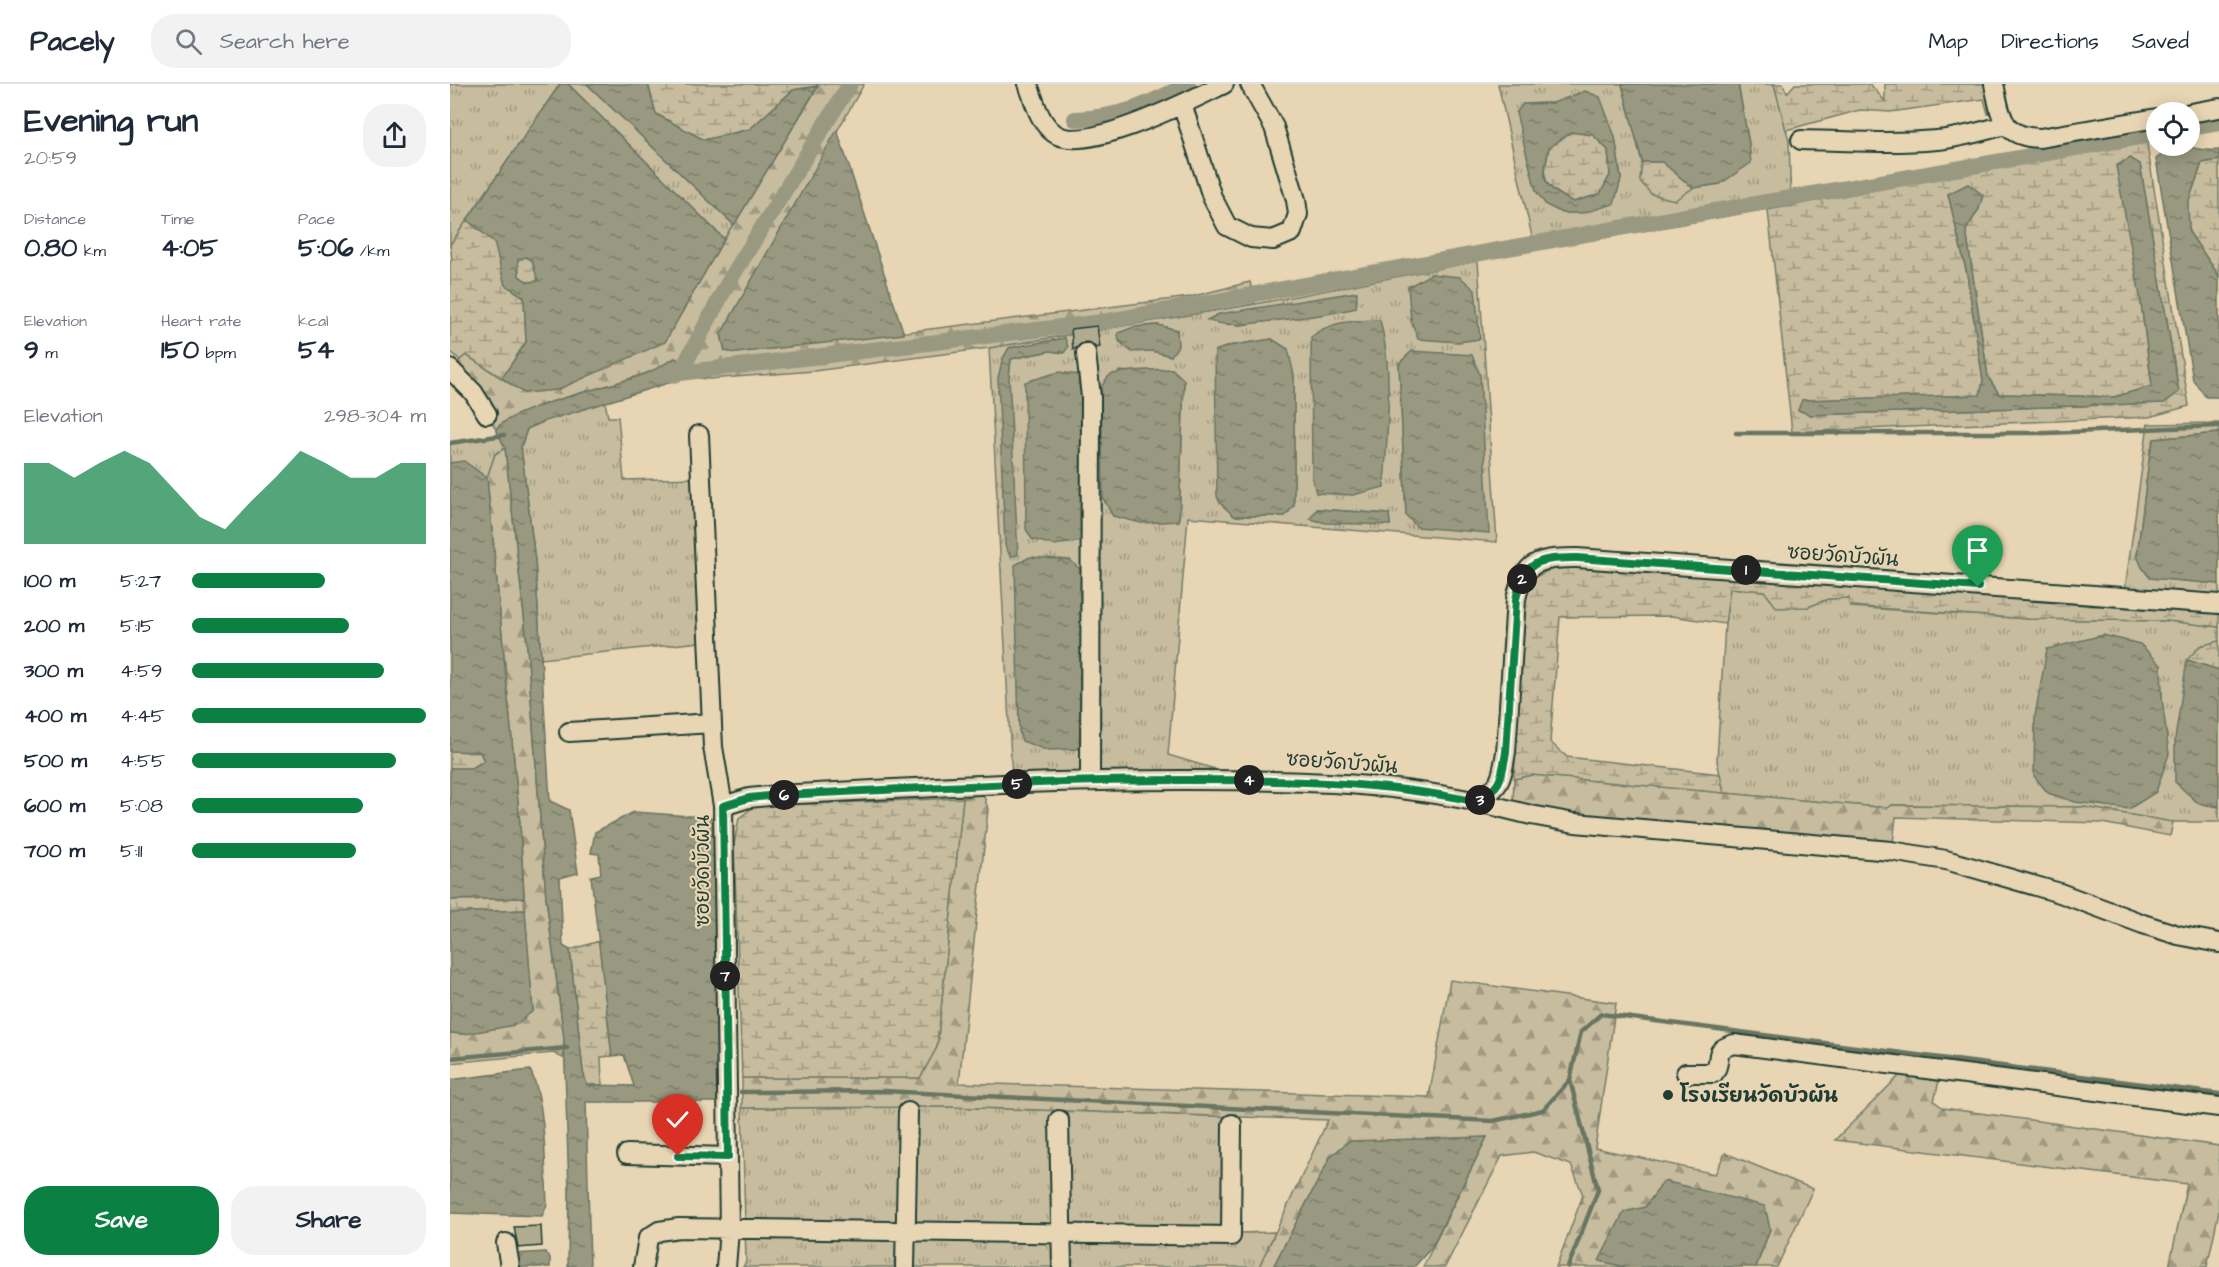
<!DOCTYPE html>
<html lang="en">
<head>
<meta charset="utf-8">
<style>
	body { margin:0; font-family:"Architects Daughter","Playpen Sans Thai",sans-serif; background:#f2f2f3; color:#1f2937; height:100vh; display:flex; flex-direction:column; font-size:22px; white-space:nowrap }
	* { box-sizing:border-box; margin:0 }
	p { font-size:20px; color:#747a83 }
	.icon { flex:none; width:33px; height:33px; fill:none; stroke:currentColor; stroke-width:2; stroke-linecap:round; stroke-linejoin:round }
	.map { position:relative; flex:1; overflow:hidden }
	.sheet { display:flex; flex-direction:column; background:#fff; width:450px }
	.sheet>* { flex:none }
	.buttons { position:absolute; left:1696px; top:18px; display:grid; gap:12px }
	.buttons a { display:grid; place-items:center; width:54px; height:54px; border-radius:50%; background:#fff; box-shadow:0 3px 15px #0003; font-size:30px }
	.pin { position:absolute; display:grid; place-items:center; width:51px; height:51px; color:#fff; margin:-62px -26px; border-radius:50% 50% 50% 0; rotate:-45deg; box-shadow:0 0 6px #0007 }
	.pin .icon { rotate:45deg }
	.km { position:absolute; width:30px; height:30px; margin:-15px; border-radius:50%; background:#222; color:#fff; font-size:16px; line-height:30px; text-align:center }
	.round { display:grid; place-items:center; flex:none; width:63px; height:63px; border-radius:24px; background:#f2f2f3 }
	.overview { display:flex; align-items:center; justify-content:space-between; height:102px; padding:0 24px }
	h1 { font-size:33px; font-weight:800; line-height:45px }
	.figures { display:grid; grid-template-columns:repeat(3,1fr); gap:9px; height:102px; padding:6px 24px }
	.figures div { display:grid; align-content:center }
	.figures b { font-size:26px; font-weight:800 }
	.figures small { font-size:16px; font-weight:400 }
	.figures p { font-size:16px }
	.chart { height:168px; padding:12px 24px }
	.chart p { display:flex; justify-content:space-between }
	.chart svg { width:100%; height:108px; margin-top:6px; fill:#0b8043; opacity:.7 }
	.cta { display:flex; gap:12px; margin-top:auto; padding:12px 24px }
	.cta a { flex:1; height:69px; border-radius:24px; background:#0b8043; color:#fff; font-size:24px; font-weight:800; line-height:69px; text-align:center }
	.cta a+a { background:#f2f2f3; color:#1f2937 }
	ul { padding:0 24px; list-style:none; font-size:20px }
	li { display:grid; grid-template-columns:96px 72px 1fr; align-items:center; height:45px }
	li i { height:15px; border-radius:8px; background:#0b8043 }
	header { display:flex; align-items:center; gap:36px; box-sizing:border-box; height:84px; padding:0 30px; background:#fff; border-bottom:2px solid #e0e1e3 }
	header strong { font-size:28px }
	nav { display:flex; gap:33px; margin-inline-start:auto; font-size:21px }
	.search { width:420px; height:54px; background:#f2f2f3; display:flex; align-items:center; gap:15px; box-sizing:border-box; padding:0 21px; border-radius:24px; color:#747a83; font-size:22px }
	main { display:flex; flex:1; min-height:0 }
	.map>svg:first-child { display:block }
	.grass { fill:url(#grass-tufts); stroke:#737c69; stroke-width:1.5; fill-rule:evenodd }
	.forest { fill:url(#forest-firs); stroke:#737c69; stroke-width:1.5 }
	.wetland { fill:url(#wetland-marsh); stroke:#737c69; stroke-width:1.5; fill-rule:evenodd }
	.water { fill:url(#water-ripples); stroke:#687462; stroke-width:1.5; fill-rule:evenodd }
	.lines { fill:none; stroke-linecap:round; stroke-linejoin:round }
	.stream { stroke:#687462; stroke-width:4.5 }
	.canal { stroke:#999981; stroke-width:16 }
	.building { fill:#b1ab90; stroke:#1f3d34; stroke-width:1.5 }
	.minor-casing { stroke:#1f3d34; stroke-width:22 }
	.minor { stroke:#e8d5b3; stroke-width:18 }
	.route-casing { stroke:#fff; stroke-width:12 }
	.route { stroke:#0b8043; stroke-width:8 }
	.poi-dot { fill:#1f3d34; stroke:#e8d5b3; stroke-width:2 }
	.labels { text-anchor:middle; stroke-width:4.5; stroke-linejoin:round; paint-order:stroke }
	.street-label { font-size:20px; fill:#1f3d34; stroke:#e8d5b3 }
	.poi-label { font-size:20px; font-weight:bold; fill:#1f3d34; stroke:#e8d5b3; text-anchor:start }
</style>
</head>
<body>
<header>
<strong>Pacely</strong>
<div class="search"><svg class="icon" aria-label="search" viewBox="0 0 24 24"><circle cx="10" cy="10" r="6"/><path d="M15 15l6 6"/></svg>Search here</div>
<nav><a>Map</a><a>Directions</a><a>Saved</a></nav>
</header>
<main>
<section class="sheet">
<div class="overview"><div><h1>Evening run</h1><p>20:59</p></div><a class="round"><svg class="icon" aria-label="share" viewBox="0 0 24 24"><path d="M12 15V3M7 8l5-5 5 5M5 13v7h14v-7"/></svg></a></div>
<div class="figures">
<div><p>Distance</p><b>0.80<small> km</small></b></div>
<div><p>Time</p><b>4:05</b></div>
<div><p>Pace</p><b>5:06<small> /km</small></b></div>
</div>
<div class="figures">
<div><p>Elevation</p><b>9<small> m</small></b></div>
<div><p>Heart rate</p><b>150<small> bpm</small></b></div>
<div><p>kcal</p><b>54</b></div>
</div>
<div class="chart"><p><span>Elevation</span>298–304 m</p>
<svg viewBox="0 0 160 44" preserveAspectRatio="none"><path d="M0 44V11L10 11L20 17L30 11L40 6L50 11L60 22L70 33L80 38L90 27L100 17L110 6L120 11L130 17L140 17L150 11L160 11V44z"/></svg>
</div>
<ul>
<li><b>100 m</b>5:27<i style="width:57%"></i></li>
<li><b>200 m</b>5:15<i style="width:67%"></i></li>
<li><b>300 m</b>4:59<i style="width:82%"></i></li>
<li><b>400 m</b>4:45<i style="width:100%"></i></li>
<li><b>500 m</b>4:55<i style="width:87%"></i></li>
<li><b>600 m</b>5:08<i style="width:73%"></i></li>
<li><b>700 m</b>5:11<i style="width:70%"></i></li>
</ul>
<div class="cta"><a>Save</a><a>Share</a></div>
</section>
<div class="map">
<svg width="1769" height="1183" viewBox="0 0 1769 1183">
	<defs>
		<pattern id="grass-tufts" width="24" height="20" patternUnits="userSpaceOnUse" patternTransform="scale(1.5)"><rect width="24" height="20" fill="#c7bc9e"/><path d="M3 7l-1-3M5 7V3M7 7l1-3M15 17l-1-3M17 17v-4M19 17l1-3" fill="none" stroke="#a19a82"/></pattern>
		<pattern id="forest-firs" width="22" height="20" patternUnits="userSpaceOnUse" patternTransform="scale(1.5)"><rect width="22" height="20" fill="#c7bc9e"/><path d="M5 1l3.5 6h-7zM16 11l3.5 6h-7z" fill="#a19a82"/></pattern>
		<pattern id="wetland-marsh" width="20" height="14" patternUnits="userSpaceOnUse" patternTransform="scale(1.5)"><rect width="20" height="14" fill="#c7bc9e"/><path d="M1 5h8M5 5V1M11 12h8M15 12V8" fill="none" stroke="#a19a82"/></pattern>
		<pattern id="water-ripples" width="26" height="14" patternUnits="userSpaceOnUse" patternTransform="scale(1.5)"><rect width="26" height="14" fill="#999981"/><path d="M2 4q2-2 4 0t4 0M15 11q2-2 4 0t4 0" fill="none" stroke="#7c7e6a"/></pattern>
	</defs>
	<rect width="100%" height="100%" fill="#e8d5b3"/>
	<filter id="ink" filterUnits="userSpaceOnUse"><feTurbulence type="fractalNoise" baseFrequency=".0167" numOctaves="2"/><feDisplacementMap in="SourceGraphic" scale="12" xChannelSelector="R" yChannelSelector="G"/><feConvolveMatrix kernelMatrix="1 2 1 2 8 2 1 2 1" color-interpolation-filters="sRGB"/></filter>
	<g filter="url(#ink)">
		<path class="grass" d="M0 0H110L0 161Z
			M118 0H137L284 141 274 155Z
			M1048 0H1172L1192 78 1190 97 1224 116 1243 104 1270 100 1299 60 1288 0H1324L1339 56 1341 121 1085 166ZM1103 19 1165 53 1171 95 1164 120 1073 20Z
			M1028 177 1047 458 738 433 718 671 765 685 562 693 539 264 805 220ZM906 208V224L785 242ZM708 241 727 246 721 272 702 267 684 243ZM615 254 614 269 600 267 561 275 559 292V264ZM822 255 844 291V421L835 432H784L765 267 779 262ZM949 279 968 443 956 431ZM722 285 734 296 729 437 663 432 653 414 654 375 669 287 683 288ZM867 425 939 430 940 441Z
			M155 318 158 333H168L174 396 245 394 250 558 91 575 85 477 71 363 77 345 95 337Z
			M1769 339V349L1704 355 1700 369 1687 472 1700 494 1769 500V511L1675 505 1698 340Z
			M50 351 55 364 45 370 37 394 14 378 0 379V358Z
			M1280 504 1314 507 1358 523 1378 515 1400 514 1401 523 1579 535 1718 537 1769 543V557L1750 562 1748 719 1769 723V738H1723L1634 723 1442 721 1438 724 1274 709 1267 677 1275 540ZM1711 581 1712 615 1585 632Z
			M499 1023 788 1033V1149L825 1148 809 1183H293L296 1178 292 1024Z"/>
		<path class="forest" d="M366 0H414L271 250 275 267 286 269 740 213 800 198 805 220 539 264 364 287 259 295 238 293 239 282 225 274C216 279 207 286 197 289 163 303 66 321 46 345L4 281 16 271 74 309 215 258 274 155 368 3Z
			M55 364 76 549 96 813 114 954 113 974 103 969 0 979V949L15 950 83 927 76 844 70 740 37 394 45 370Z
			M1082 691 1438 724 1442 721 1634 723 1723 738 1720 752 1652 739 1446 733 1443 759 1167 735 1103 727 1063 717 1064 695Z
			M533 709 538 725 509 999 979 1013 1000 896 1166 919 1145 1064 1265 1090 1275 1069 1363 1105 1327 1183H1306L1320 1145 1195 1123 1150 1177 1176 1183H1106L1133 1111 1121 1081 1083 1068 1052 1072 995 1183H973L1037 1053 881 1072 823 1183H809L878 1036 499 1023 292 1024V994H470L487 963 513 714Z
			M1450 991 1489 997 1484 1017 1493 1024 1769 1062V1127L1757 1183H1719L1737 1100 1385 1056Z"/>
		<path class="wetland" d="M198 0H366L368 2 343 6 300 45 254 56 206 30Z
			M1324 0H1333L1337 9 1345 0H1420L1435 17V0H1537L1545 30H1538L1534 15 1440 28 1410 26 1336 46Z
			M1121 48 1143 51 1158 66 1160 91 1150 110 1123 118C1092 100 1092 99 1099 64Z
			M1696 54 1739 322 1699 333 1342 348 1318 126ZM1690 80 1729 308 1714 319 1361 331 1348 326 1353 316 1530 312 1533 297 1517 190 1498 110 1529 125 1516 146 1538 293 1549 310 1664 313 1702 302 1690 212Z
			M1769 76V192L1739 148 1738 119 1752 79Z
			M1192 78H1212L1243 104 1225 116 1201 110 1190 97Z
			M17 136 44 157 55 201 74 212 76 258 52 294 16 271 10 276 0 267V179L2 175 0 161Z
			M76 173 82 176 89 197 78 198 69 192 68 175Z
			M1129 482 1769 525V543L1718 537 1579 535 1400 522 1399 514 1378 515 1358 523 1327 524 1314 507 1280 504 1275 540 1222 532 1110 533 1100 658 1117 673 1270 690 1274 709 1082 691 1064 695 1072 529 1077 497 1099 486Z
			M1769 557V586L1737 576 1750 562Z
			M0 667 30 668 34 677 22 684H0Z
			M513 714 487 963 470 994H292L284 760 289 734 305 722Z
			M74 814 75 826 0 829V816Z
			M149 857 162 972 151 973 152 1001H137L133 988 120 866Z"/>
		<path class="water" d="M110 0H118L274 155 215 258 107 306 74 309 52 294 76 258 74 213 55 201 44 158 17 136ZM76 173 82 176 88 197 78 198 69 192 68 175Z
			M137 0H198L206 30 254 56 300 45 343 6 368 2 284 141Z
			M1172 0H1288L1299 60 1301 79 1270 100 1243 104 1212 78H1192Z
			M1135 7 1150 13 1165 53 1171 95 1164 120 1133 129H1112L1096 121 1086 107 1066 29 1073 20 1103 19ZM1121 48 1143 51 1158 66 1160 91 1150 110 1123 118C1092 101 1091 99 1099 64Z
			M387 46 454 250 286 269 275 267 271 250Z
			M1723 62C1740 61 1752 68 1769 66V76L1752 79 1738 119 1739 148 1769 192V313H1756L1743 296 1706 75Z
			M1680 74 1690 80 1729 308 1714 319 1361 331 1348 326 1352 316 1530 311 1533 297 1517 190 1498 110 1518 100 1533 111 1529 125 1516 146 1538 293 1549 310 1664 313 1702 302 1690 212 1666 82Z
			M981 190 1010 193 1025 206 1030 255 1008 258 968 255 961 237 958 203Z
			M907 208 906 224C878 231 851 234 822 237 800 239 779 244 757 236L769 230Z
			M930 236C944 290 937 347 934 403L903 411 866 409 862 393 861 253C883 236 903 237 930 236Z
			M708 241 727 246 728 262 721 272 702 267 682 268 669 257 668 249 684 243Z
			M615 254 618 263 614 269 600 267 561 275 559 292 568 471 560 472 555 461 548 294 553 274 559 264Z
			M822 255 838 265 844 291V421L835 432H784L770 419 767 412 765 267 779 262Z
			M962 267 1022 271 1030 291 1039 449 967 443 956 431 949 279Z
			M225 274 239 282 238 293 95 337 77 345 71 363 85 477 100 717 119 726 128 789 110 794 113 862 120 866 133 988 137 1001 184 1002 174 971 162 972 141 792 151 790 149 770 141 769 145 748 184 728 267 734 270 1018H136L140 1183H118L119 1106 114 954 96 813 76 549 55 364 46 345C66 321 163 303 197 289 207 285 216 279 225 274Z
			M722 285 734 296 729 437 691 439 663 432 653 414 651 304C653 300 656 295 659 292 666 286 710 286 722 285Z
			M609 288 629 291 636 305 633 457 603 461 582 455 576 445 575 298Z
			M1769 349V500L1700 494 1692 483 1687 472 1700 369 1704 355Z
			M14 377 37 394 70 740 74 814 0 816V684H22L34 677 30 668 0 667V379Z
			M867 425 939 430 940 441 876 439 860 435Z
			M580 473 620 476 634 489 635 642 628 665 596 666 572 657 569 647 565 481Z
			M1653 551 1690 560 1711 581 1712 615 1719 670 1706 708 1679 725 1625 718 1598 709 1584 692 1585 632 1597 565Z
			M1737 576 1769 586V723L1748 719 1725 698V655Z
			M75 826 83 927 65 941 15 950 0 949V829Z
			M80 986C96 1016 95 1085 97 1121L92 1132 0 1129V996Z
			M1037 1053 981 1164 964 1183H823L881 1072 899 1057Z
			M1214 1097 1315 1122 1320 1145 1306 1183H1176L1149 1177 1174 1128 1195 1123Z
			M95 1168 100 1174V1183H65L64 1170Z"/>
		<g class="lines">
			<path class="stream" d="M1286 349H1597L1769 342
				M0 359 54 351
				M0 974 117 964
				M291 1008 433 1007 1043 1037 1093 1026 1120 996
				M1118 1183 1148 1106 1120 996 1131 948 1151 930 1769 1010"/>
			<path class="canal" d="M625 35C674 33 696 21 738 0
				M1740 44 1769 39
				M230 289 652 238 1235 132 1707 50
				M224 291 230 289 278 199 400 0"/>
		</g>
		<path class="building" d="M647 242 650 263 646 264 641 259 635 258 623 266 621 245Z
			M91 1142 92 1162 68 1164 64 1143Z"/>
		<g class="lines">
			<g class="minor-casing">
				<path id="minor" d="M578 0C584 16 589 38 604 49 633 72 743 15 774 0
					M1544 0C1551 32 1551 53 1590 54L1707 34
					M732 20 762 113 777 142 801 154 823 156 842 148 848 130 846 116 824 43 800 0
					M1740 29 1769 24
					M1351 56C1396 57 1442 60 1487 56 1510 54 1533 47 1555 41
					M636 269 641 313 640 696
					M0 285 23 308 37 330
					M249 351 263 663 273 722
					M119 648 262 639
					M1028 718 1081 731 1125 739 1441 767 1496 776 1610 809 1693 840 1728 851 1769 859
					M1236 989H1264C1274 974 1260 967 1284 960L1769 1023
					M609 1036 612 1183
					M177 1070 278 1073
					M56 1159 60 1183
					M193 1183 198 1154 209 1147 229 1144 781 1152 782 1040
					M276 1183 279 1146 278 1073 273 722 299 714 328 711C463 704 599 696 735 696 836 696 929 697 1028 718 1052 700 1051 697 1056 668L1066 515C1075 474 1090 475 1127 474L1769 520
					M455 1183 458 1028"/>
			</g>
			<use href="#minor" class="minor"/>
		</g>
	</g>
	<g class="lines" filter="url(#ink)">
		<g class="route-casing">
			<path id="route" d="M228 1072 278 1073 273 722 299 714 328 711C463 705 599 696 735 696 836 696 929 697 1028 718 1052 700 1051 697 1056 668L1066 515C1075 474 1090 475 1127 474L1528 503"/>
		</g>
		<use href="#route" class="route"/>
	</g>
	<circle class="poi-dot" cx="1218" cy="1011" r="6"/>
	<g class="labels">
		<g class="street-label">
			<text transform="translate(1393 471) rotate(4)" y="7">ซอยวัดบัวผัน</text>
			<text transform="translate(892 678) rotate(4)" y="7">ซอยวัดบัวผัน</text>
			<text transform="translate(252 787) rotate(-90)" y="7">ซอยวัดบัวผัน</text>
		</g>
		<g class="poi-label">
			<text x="1230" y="1018">โรงเรียนวัดบัวผัน</text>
		</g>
	</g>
</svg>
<div class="buttons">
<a><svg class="icon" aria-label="locate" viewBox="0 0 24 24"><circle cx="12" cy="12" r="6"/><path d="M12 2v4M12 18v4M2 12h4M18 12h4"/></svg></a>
</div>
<div class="pin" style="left:1528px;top:503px;background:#1e9e55"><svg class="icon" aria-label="arrive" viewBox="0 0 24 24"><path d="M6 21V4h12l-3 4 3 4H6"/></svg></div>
<div class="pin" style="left:228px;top:1072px;background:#d93025"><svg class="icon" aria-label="check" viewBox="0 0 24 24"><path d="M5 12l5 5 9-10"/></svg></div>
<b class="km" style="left:1296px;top:486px">1</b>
<b class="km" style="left:1072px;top:495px">2</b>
<b class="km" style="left:1030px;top:716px">3</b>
<b class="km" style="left:799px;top:696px">4</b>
<b class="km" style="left:567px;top:700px">5</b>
<b class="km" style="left:334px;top:711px">6</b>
<b class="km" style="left:275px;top:892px">7</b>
</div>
</main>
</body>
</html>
